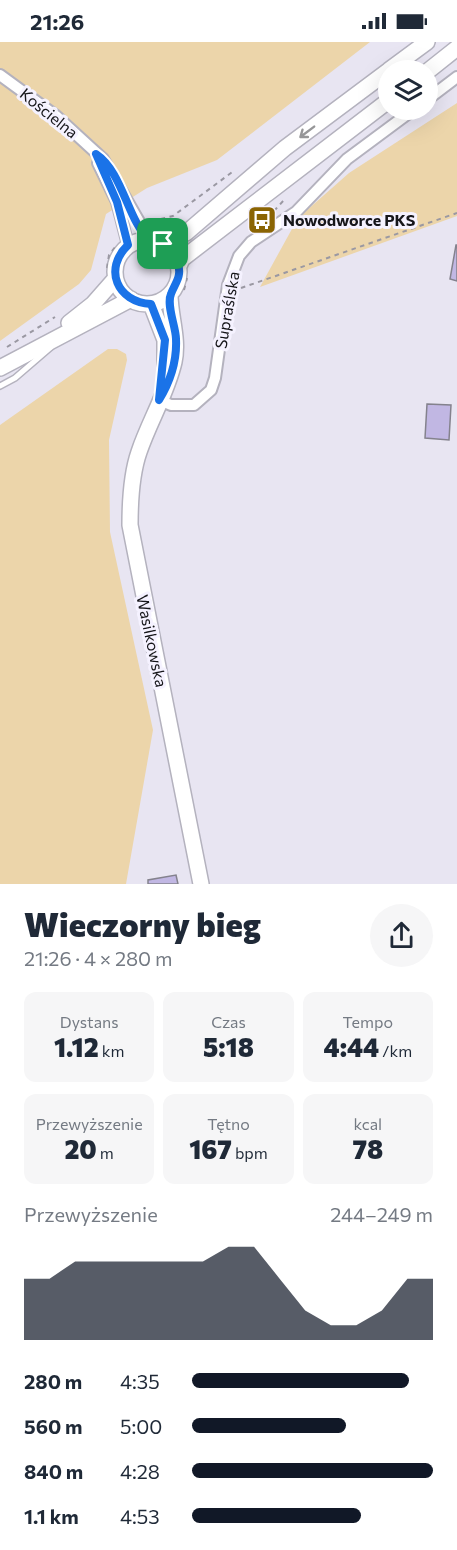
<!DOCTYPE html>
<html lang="pl">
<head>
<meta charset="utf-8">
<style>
	body { margin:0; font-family:Commissioner,sans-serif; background:#f6f6f7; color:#1f2937; height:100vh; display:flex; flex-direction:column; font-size:22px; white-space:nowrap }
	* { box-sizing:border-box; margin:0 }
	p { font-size:20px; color:#747a83 }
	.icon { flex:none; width:33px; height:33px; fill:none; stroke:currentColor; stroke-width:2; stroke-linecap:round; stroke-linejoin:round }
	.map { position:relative; height:842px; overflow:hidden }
	.details { display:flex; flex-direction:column; background:#fff; flex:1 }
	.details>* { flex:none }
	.buttons { position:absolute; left:378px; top:18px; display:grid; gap:12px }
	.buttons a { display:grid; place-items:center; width:60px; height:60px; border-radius:50%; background:#fff; box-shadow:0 6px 24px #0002; font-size:30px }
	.pin { position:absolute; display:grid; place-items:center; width:51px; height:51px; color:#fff; margin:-26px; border-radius:12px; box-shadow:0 3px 9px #0006 }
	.round { display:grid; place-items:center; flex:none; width:63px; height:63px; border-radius:32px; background:#f6f6f7 }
	.head { display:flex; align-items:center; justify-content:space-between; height:102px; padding:0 24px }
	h1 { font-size:33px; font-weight:800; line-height:45px }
	.figures { display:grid; grid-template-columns:repeat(3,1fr); gap:9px; height:102px; padding:6px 24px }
	.figures div { display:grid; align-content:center; border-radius:12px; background:#f6f6f7; text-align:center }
	.figures b { font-size:26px; font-weight:800 }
	.figures small { font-size:16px; font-weight:400 }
	.figures p { font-size:16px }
	.chart { height:168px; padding:12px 24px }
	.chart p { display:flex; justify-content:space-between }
	.chart svg { width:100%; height:108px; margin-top:6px; fill:#111827; opacity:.7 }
	ul { padding:0 24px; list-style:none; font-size:20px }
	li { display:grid; grid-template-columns:96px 72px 1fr; align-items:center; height:45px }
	li i { height:15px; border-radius:8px; background:#111827 }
	.status { display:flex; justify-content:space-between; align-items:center; height:42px; padding:0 30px; background:#fff; direction:ltr }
	.status svg { height:16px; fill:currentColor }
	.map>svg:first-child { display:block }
	.green { fill:#ecd5aa }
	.building { fill:#c1b7e3; stroke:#84828d; stroke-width:1.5 }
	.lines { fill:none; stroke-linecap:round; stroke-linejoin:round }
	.lane-casing { stroke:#b4b2be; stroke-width:8 }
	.street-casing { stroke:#b4b2be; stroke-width:14 }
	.secondary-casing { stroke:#b4b2be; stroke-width:18 }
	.path { stroke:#9a98a2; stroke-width:2; stroke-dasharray:4.5 4.5; stroke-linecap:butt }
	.lane { stroke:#fff; stroke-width:5 }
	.street { stroke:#fff; stroke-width:10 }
	.secondary { stroke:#fff; stroke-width:15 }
	.oneway { stroke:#969698 }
	.route-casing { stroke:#fff; stroke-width:12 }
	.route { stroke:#1a73e8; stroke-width:8 }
	.labels { text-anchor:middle; stroke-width:6; stroke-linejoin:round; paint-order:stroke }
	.street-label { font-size:16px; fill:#16161a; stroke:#f5f2ff }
	.poi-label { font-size:16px; font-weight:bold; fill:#16161a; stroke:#f5f2ff; text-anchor:start }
</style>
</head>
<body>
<div class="status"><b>21:26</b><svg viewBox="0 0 49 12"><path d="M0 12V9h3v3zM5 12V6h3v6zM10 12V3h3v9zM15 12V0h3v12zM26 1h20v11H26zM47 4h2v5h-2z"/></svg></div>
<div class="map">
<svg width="457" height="842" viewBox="0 0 457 842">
	<rect width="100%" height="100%" fill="#e8e5f2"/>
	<path class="green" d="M0 0H370L217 118 147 146 106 172 91 228 79 242 0 299Z
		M457 61V174L260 245 298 176 349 131Z
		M108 307H117L126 312 127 318 109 398 110 490 153 688 126 842H0V383Z"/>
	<path class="building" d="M456 203H457V239L450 237Z
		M427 362 451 363 449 398 425 396Z
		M176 833 178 842H148V838Z"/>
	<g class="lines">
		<g class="lane-casing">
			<path id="lane" d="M0 344 15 336 51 305"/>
		</g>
		<g class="street-casing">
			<path id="street" d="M0 33 56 74 103 117 149 197
				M428 57 457 35
				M98 121 117 160 128 203
				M159 358 171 363H194L211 348 215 336 228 243 239 214 251 200 296 170 347 117 413 68"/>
		</g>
		<g class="secondary-casing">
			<path id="secondary" d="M389 28 427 0
				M428 29 457 6
				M115 230a32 32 0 1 1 64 0a32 32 0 1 1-64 0Z
				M163 202 186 191 285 106 388 29
				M179 224 182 217 388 59
				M170 252C170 275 179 297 174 320 167 351 149 380 139 410 131 433 130 459 130 483L201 842
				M151 262 165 298V322
				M69 281 93 262 115 237
				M0 326 131 257"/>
		</g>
		<path class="path" d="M274 169 284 158
			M152 179 173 174 235 128
			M107 226 109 213 116 204
			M241 246 457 171
			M184 248 187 236
			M7 305 55 275"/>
		<use href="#lane" class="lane"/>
		<use href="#street" class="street"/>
		<use href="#secondary" class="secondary"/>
	</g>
	<defs><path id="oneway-shaft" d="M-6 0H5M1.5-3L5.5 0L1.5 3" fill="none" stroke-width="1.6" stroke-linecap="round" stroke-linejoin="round" transform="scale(1.5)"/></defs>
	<use class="oneway" href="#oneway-shaft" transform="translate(307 90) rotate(143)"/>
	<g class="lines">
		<g class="route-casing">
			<path id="route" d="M96 112C123 130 128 180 149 197 161 206 172 200 178 222 182 235 175 241 171 252 166 263 176 285 176 297 177 318 170 340 159 358L165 298 151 262C117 260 103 227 128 203L117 160Z"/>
		</g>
		<use href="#route" class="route"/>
	</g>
	<defs>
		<g id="bus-square" transform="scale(1.5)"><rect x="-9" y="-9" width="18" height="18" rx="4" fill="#8a6403" stroke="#f5f2ff"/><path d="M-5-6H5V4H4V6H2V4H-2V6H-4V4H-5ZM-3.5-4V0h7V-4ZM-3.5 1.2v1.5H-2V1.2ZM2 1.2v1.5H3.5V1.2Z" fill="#fff"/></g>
	</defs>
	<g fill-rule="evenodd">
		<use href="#bus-square" x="262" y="178"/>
	</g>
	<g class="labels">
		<g class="street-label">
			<text transform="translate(49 71) rotate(39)" y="6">Kościelna</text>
			<text transform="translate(227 268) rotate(-80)" y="6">Supraślska</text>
			<text transform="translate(152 599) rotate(78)" y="6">Wasilkowska</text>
		</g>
		<g class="poi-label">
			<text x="283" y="184">Nowodworce PKS</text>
		</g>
	</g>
</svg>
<div class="buttons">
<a><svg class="icon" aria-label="layers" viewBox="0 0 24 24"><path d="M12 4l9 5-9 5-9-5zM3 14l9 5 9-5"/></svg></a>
</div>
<div class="pin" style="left:163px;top:202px;background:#1e9e55"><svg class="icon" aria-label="arrive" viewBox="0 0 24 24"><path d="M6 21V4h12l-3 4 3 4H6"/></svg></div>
</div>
<section class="details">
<div class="head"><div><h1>Wieczorny bieg</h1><p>21:26 · 4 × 280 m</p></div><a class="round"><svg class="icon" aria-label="share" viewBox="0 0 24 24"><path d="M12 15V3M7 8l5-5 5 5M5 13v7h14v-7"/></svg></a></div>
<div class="figures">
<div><p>Dystans</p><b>1.12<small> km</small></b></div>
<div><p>Czas</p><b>5:18</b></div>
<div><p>Tempo</p><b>4:44<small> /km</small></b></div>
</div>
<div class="figures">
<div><p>Przewyższenie</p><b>20<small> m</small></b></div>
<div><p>Tętno</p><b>167<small> bpm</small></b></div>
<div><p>kcal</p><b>78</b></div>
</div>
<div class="chart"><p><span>Przewyższenie</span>244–249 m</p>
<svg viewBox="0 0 160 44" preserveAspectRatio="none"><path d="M0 44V19L10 19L20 12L30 12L40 12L50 12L60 12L70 12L80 6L90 6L100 19L110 32L120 38L130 38L140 32L150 19L160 19V44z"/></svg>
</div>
<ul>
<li><b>280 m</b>4:35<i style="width:90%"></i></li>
<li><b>560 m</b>5:00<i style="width:64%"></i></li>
<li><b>840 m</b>4:28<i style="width:100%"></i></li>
<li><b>1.1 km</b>4:53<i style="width:70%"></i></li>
</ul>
</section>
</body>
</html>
